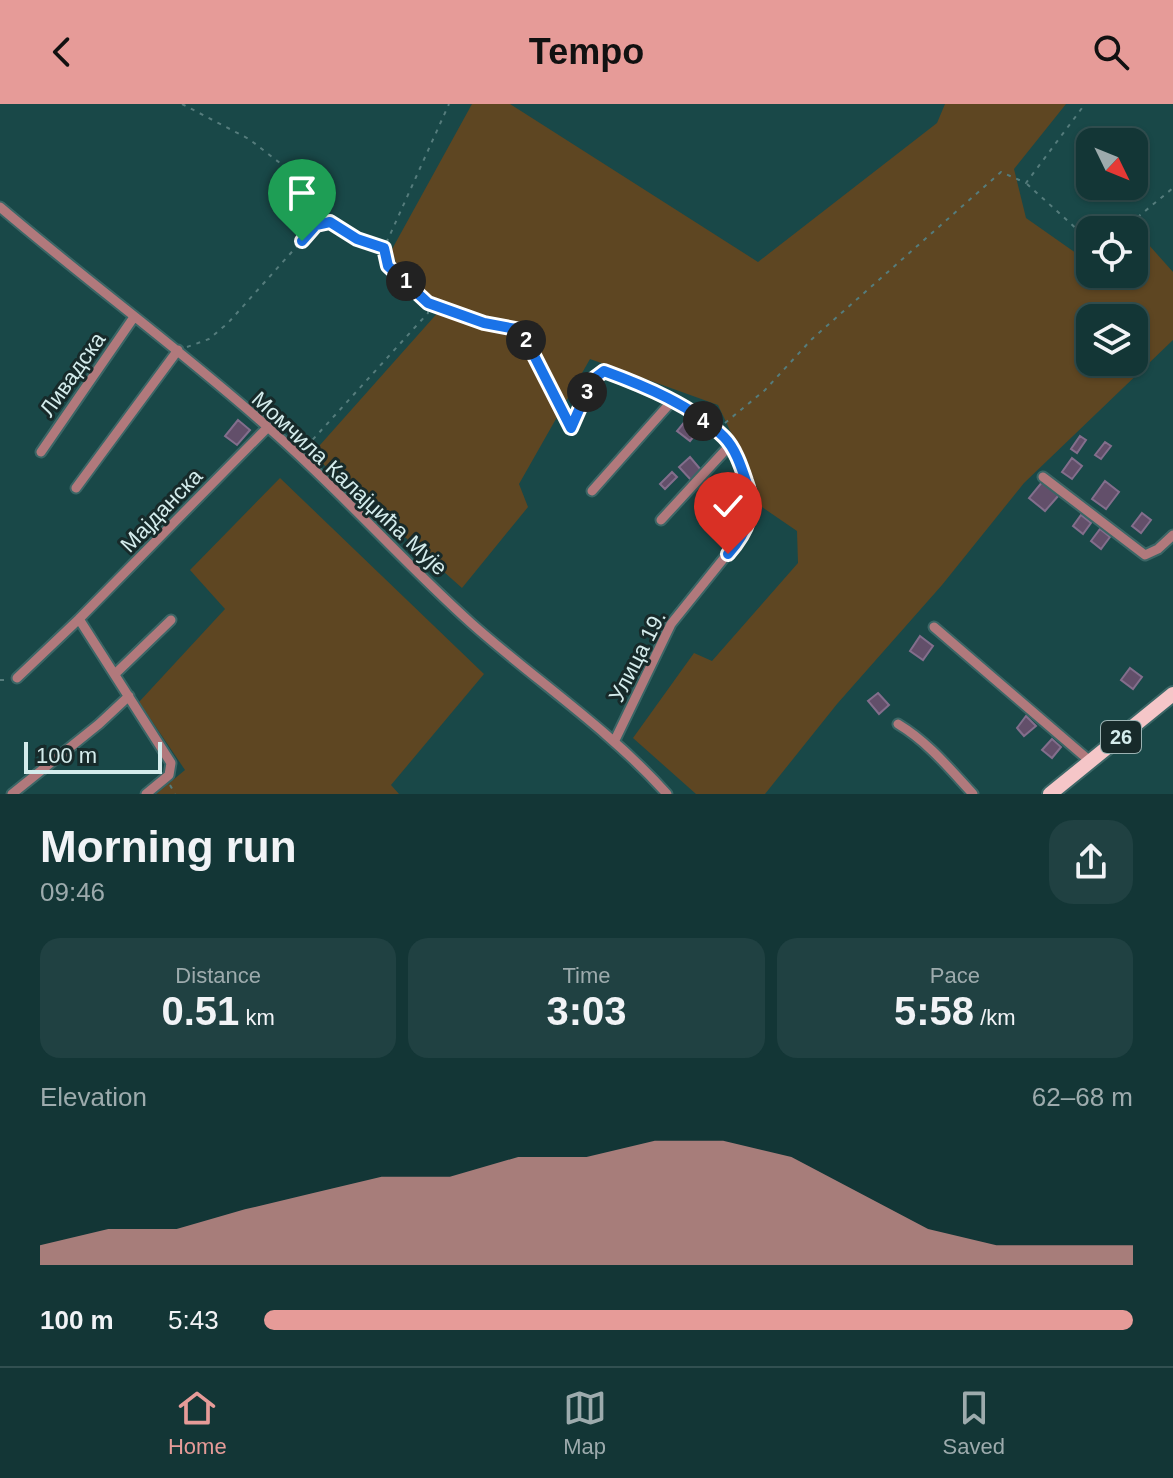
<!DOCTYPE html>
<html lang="en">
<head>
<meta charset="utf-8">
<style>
	body { margin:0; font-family:Arial,sans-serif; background:#204142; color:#f1f3f6; height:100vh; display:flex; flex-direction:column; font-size:30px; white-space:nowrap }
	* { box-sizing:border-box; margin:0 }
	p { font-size:26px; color:#9dabad }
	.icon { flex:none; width:44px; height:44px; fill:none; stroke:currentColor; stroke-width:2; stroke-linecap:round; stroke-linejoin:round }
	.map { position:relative; height:690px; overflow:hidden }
	.sheet { display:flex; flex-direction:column; background:#133636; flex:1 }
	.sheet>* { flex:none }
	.needle { width:52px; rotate:133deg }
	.controls { position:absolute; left:1076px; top:24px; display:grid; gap:16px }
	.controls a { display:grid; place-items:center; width:72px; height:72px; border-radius:16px; background:#133636; box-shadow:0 2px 6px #0004,0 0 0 2px #325051; font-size:40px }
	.scale { position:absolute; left:24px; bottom:20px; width:138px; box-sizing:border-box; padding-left:8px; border:4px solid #d4ecec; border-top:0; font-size:22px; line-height:28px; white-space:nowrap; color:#d4ecec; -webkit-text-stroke:6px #172a2a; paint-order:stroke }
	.pin { position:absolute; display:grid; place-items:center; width:68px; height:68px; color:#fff; margin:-82px -34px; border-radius:50% 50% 50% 0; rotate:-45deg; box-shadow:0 0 8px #0007 }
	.pin .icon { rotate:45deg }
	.km { position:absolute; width:40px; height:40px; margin:-20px; border-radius:50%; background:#222; color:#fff; font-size:22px; line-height:40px; text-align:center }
	.round { display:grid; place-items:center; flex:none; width:84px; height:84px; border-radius:24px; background:#204142 }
	.headline { display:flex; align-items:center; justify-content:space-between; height:136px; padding:0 40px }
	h1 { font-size:44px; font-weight:800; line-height:60px }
	.metrics { display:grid; grid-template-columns:repeat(3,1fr); gap:12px; height:136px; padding:8px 40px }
	.metrics div { display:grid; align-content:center; border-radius:20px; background:#204142; text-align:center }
	.metrics b { font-size:40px; font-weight:800 }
	.metrics small { font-size:22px; font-weight:400 }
	.metrics p { font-size:22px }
	.chart { height:224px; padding:16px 40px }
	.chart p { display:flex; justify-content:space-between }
	.chart svg { width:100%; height:144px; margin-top:8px; fill:#e69b98; opacity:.7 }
	ul { padding:0 40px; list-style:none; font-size:26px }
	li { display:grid; grid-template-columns:128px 96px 1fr; align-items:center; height:60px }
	li i { height:20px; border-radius:10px; background:#e69b98 }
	header { display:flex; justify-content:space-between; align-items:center; height:104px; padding:0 40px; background:#e69b98; color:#111; font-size:36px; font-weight:800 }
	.dock { display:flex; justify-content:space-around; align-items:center; height:112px; border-top:2px solid #325051; background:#133636; font-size:22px; color:#9dabad }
	.dock a { display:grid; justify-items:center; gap:4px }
	.dock .selected { color:#e69b98 }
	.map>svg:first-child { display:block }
	.green { fill:#5e4622; fill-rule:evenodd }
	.building { fill:#624f6a; stroke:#836e8c; stroke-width:2 }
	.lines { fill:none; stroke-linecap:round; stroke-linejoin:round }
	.street-casing { stroke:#3b6666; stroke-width:13 }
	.primary-casing { stroke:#3b6666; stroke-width:18 }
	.path { stroke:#557c7c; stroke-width:2; stroke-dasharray:4 6; stroke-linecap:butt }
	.street { stroke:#b1797c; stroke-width:9 }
	.primary { stroke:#f5c6c8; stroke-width:14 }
	.route-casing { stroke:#fff; stroke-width:16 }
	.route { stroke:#1a73e8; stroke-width:10 }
	.labels { text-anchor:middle; stroke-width:6; stroke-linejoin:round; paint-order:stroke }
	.shield { fill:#172a2a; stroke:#9bb2b2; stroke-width:2 }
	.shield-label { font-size:20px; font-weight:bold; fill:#d4ecec }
	.street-label { font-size:22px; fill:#d4ecec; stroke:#172a2a }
</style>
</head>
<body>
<header><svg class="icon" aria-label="back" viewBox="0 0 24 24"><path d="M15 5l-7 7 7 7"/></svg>Tempo<svg class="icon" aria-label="search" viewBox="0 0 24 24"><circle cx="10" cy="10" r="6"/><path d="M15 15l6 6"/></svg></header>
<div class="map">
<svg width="1173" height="690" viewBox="0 0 1173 690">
	<rect width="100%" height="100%" fill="#194848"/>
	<path class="green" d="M472 0H510L758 158 937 19 945 0H1066L1014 65 1026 114 1083 154 1090 151V170H1134V133L1140 131 1173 168V236L1024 379 942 481 837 600 765 690H696L633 634 694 549 712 557 798 459 797 427 756 399 758 386 718 301 590 255 519 380 528 403 462 484 312 350 441 205 399 165 391 147ZM1090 214H1134V258H1090Z
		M280 374 484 570 391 681 399 690H156L185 666 139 598 225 505 190 466Z"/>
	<path class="building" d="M687 315 700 325 690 337 677 327Z
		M238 316 250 326 237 341 225 332Z
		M1080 332 1086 336 1077 349 1071 345Z
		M1105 338 1111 342 1101 355 1095 351Z
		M690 353 701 366 691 376 679 363Z
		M1072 354 1082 362 1072 375 1062 368Z
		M672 368 677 373 665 385 660 380Z
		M1043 377 1059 391 1045 407 1029 394Z
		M1105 377 1119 388 1106 405 1092 395Z
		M1142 409 1151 416 1141 429 1132 422Z
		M1081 411 1091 419 1083 430 1073 422Z
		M1100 425 1110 433 1101 445 1091 437Z
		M920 532 933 542 923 556 910 547Z
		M1130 564 1142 573 1133 585 1121 576Z
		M878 589 889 601 879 610 868 597Z
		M1026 612 1036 622 1024 632 1017 624Z
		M1052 635 1061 643 1052 654 1042 646Z"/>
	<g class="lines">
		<g class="street-casing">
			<path id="street" d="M0 103C89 179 184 248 271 326 341 387 402 457 471 519 535 576 609 625 667 690
				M571 324 592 276 604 267 610 270C649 287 695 302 725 334 735 344 740 360 745 373 752 392 753 408 745 428L671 520 614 638
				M41 348 134 213
				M1043 373 1145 451 1158 445 1173 431
				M76 384 178 246
				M592 387 672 297
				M661 416 730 341
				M934 523 1091 658
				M115 570 171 516
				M17 574 79 515
				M898 620C928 638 949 664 973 690
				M12 690 99 620 129 592
				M146 690 169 671 171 659 79 515 268 323"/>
		</g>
		<g class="primary-casing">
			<path id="primary" d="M1050 690 1173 590"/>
		</g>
		<path class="path" d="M182 0 249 35 316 87 329 116
			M1027 80 1090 137
			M1122 126 1173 84
			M429 199 484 219 521 226 565 313
			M187 243 209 235 228 219 316 121 330 118 357 135 383 143
			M725 319 765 286 812 235 1001 68 1026 79 1085 0
			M306 343 428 209V199L388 162 384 144 449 0
			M0 576H8
			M170 681 175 690"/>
		<use href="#street" class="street"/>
		<use href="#primary" class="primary"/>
	</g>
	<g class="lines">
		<g class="route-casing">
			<path id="route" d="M302 137 316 121 330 118 357 135 384 144 388 162 428 199 484 219 521 226 571 324 592 276 604 267C645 282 693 302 724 333 735 344 741 362 746 377 757 406 748 427 728 450"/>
		</g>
		<use href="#route" class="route"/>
	</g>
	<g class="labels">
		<rect class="shield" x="1101" y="617" width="40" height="32" rx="6"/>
		<g class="shield-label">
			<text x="1121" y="640">26</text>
		</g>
		<g class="street-label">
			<text transform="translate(72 270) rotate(-55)" y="8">Ливадска</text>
			<text transform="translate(350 379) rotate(43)" y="8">Момчила Калајџића Мује</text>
			<text transform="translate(161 406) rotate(-46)" y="8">Мајданска</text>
			<text transform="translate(637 552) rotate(-63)" y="8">Улица 19.</text>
		</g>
	</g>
</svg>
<div class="controls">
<a><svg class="needle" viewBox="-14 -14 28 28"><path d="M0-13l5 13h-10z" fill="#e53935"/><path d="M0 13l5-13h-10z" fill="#9dabad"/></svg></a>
<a><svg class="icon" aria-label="locate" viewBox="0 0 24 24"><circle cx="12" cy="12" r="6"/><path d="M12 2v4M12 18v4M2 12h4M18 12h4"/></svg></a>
<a><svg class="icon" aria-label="layers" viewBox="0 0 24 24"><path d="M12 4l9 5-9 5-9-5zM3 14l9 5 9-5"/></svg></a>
</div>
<div class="scale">100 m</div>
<div class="pin" style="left:302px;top:137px;background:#1e9e55"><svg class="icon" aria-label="arrive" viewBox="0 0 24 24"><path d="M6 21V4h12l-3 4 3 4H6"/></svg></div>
<div class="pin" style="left:728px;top:450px;background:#d93025"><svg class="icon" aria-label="check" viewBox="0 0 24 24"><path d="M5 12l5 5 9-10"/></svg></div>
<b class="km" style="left:406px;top:177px">1</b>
<b class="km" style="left:526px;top:236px">2</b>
<b class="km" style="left:587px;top:288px">3</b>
<b class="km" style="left:703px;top:317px">4</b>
</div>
<section class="sheet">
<div class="headline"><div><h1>Morning run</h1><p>09:46</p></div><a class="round"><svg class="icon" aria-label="share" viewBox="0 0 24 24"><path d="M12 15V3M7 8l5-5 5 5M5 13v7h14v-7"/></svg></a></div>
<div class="metrics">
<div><p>Distance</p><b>0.51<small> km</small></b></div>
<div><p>Time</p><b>3:03</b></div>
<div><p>Pace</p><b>5:58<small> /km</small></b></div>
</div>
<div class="chart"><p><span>Elevation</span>62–68 m</p>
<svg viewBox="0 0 160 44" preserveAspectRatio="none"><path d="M0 44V38L10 33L20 33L30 27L40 22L50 17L60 17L70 11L80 11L90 6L100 6L110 11L120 22L130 33L140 38L150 38L160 38V44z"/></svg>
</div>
<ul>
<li><b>100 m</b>5:43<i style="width:100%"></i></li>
</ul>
</section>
<nav class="dock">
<a class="selected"><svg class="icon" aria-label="home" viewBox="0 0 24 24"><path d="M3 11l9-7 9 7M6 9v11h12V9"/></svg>Home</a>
<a><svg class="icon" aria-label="map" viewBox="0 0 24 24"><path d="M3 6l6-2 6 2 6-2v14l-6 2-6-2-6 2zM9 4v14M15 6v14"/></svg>Map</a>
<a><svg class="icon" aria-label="saved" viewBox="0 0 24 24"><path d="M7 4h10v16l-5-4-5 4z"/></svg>Saved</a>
</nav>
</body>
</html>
